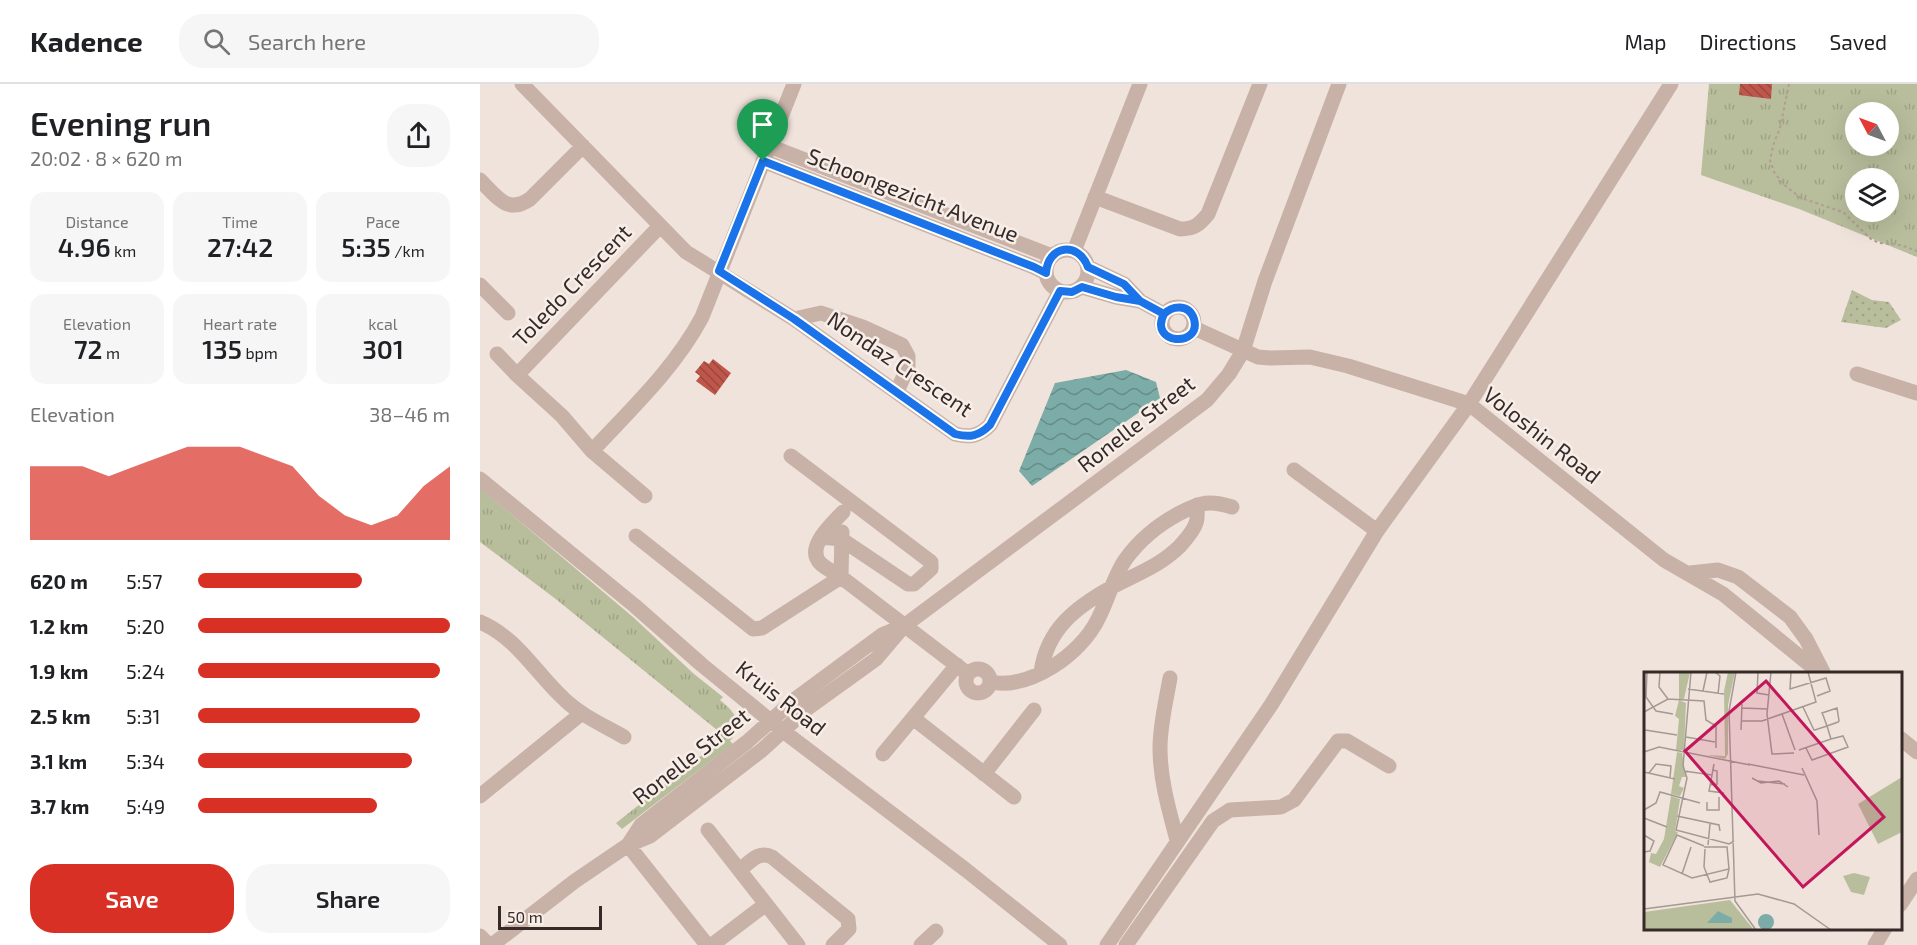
<!DOCTYPE html>
<html lang="en">
<head>
<meta charset="utf-8">
<style>
	body { margin:0; font-family:"Exo 2",sans-serif; background:#f6f6f6; color:#202124; height:100vh; display:flex; flex-direction:column; font-size:22px; white-space:nowrap }
	* { box-sizing:border-box; margin:0 }
	p { font-size:20px; color:#757577 }
	.icon { flex:none; width:33px; height:33px; fill:none; stroke:currentColor; stroke-width:2; stroke-linecap:round; stroke-linejoin:round }
	.map { position:relative; flex:1; overflow:hidden }
	.side { display:flex; flex-direction:column; background:#fff; width:480px }
	.side>* { flex:none }
	.needle { width:39px; rotate:311deg }
	.buttons { position:absolute; left:1365px; top:18px; display:grid; gap:12px }
	.buttons a { display:grid; place-items:center; width:54px; height:54px; border-radius:50%; background:#fff; box-shadow:0 6px 24px #0002; font-size:30px }
	.scale { position:absolute; left:18px; bottom:15px; width:104px; box-sizing:border-box; padding-left:6px; border:3px solid #352a28; border-top:0; font-size:16px; line-height:21px; white-space:nowrap; color:#352a28; -webkit-text-stroke:4px #f8eee8; paint-order:stroke }
	.pin { position:absolute; display:grid; place-items:center; width:51px; height:51px; color:#fff; margin:-62px -26px; border-radius:50% 50% 50% 0; rotate:-45deg; box-shadow:0 0 6px #0007 }
	.pin .icon { rotate:45deg }
	.round { display:grid; place-items:center; flex:none; width:63px; height:63px; border-radius:24px; background:#f6f6f6 }
	.headline { display:flex; align-items:center; justify-content:space-between; height:102px; padding:0 30px }
	h1 { font-size:33px; font-weight:600; line-height:45px }
	.metrics { display:grid; grid-template-columns:repeat(3,1fr); gap:9px; height:102px; padding:6px 30px }
	.metrics div { display:grid; align-content:center; border-radius:15px; background:#f6f6f6; text-align:center }
	.metrics b { font-size:26px; font-weight:600 }
	.metrics small { font-size:16px; font-weight:400 }
	.metrics p { font-size:16px }
	.chart { height:168px; padding:12px 30px }
	.chart p { display:flex; justify-content:space-between }
	.chart svg { width:100%; height:108px; margin-top:6px; fill:#d93025; opacity:.7 }
	.cta { display:flex; gap:12px; margin-top:auto; padding:12px 30px }
	.cta a { flex:1; height:69px; border-radius:24px; background:#d93025; color:#fff; font-size:24px; font-weight:600; line-height:69px; text-align:center }
	.cta a+a { background:#f6f6f6; color:#202124 }
	ul { padding:0 30px; list-style:none; font-size:20px }
	li { display:grid; grid-template-columns:96px 72px 1fr; align-items:center; height:45px }
	li i { height:15px; border-radius:8px; background:#d93025 }
	header { display:flex; align-items:center; gap:36px; box-sizing:border-box; height:84px; padding:0 30px; background:#fff; border-bottom:2px solid #e0e0e0 }
	header strong { font-size:28px }
	nav { display:flex; gap:33px; margin-inline-start:auto; font-size:21px }
	.search { width:420px; height:54px; background:#f6f6f6; display:flex; align-items:center; gap:15px; box-sizing:border-box; padding:0 21px; border-radius:24px; color:#757577; font-size:22px }
	main { display:flex; flex:1; min-height:0 }
	.map>svg:first-child { display:block }
	.grass { fill:url(#grass-tufts); fill-rule:evenodd }
	.park { fill:url(#park-dots) }
	.water { fill:url(#water-waves) }
	.building { fill:url(#building-back-hatch) }
	.lines { fill:none; stroke-linecap:round; stroke-linejoin:round }
	.path { stroke:#b39c92; stroke-width:2; stroke-dasharray:3 3; stroke-linecap:butt }
	.minor { stroke:#c8b2a8; stroke-width:15 }
	.route-casing { stroke:#fff; stroke-width:12 }
	.route { stroke:#1a73e8; stroke-width:8 }
	.labels { text-anchor:middle; stroke-width:5; stroke-linejoin:round; paint-order:stroke }
	.street-label { font-size:22px; fill:#352a28; stroke:#f8eee8 }
	.inset-road { fill:none; stroke:#a59993; stroke-width:1.5 }
	.view { fill:#c2185b; fill-opacity:0.15; stroke:#c2185b; stroke-width:3 }
	.inset-edge { fill:none; stroke:#352a28; stroke-width:3 }
</style>
</head>
<body>
<header>
<strong>Kadence</strong>
<div class="search"><svg class="icon" aria-label="search" viewBox="0 0 24 24"><circle cx="10" cy="10" r="6"/><path d="M15 15l6 6"/></svg>Search here</div>
<nav><a>Map</a><a>Directions</a><a>Saved</a></nav>
</header>
<main>
<section class="side">
<div class="headline"><div><h1>Evening run</h1><p>20:02 · 8 × 620 m</p></div><a class="round"><svg class="icon" aria-label="share" viewBox="0 0 24 24"><path d="M12 15V3M7 8l5-5 5 5M5 13v7h14v-7"/></svg></a></div>
<div class="metrics">
<div><p>Distance</p><b>4.96<small> km</small></b></div>
<div><p>Time</p><b>27:42</b></div>
<div><p>Pace</p><b>5:35<small> /km</small></b></div>
</div>
<div class="metrics">
<div><p>Elevation</p><b>72<small> m</small></b></div>
<div><p>Heart rate</p><b>135<small> bpm</small></b></div>
<div><p>kcal</p><b>301</b></div>
</div>
<div class="chart"><p><span>Elevation</span>38–46 m</p>
<svg viewBox="0 0 160 44" preserveAspectRatio="none"><path d="M0 44V14L10 14L20 14L30 18L40 14L50 10L60 6L70 6L80 6L90 10L100 14L110 26L120 34L130 38L140 34L150 22L160 14V44z"/></svg>
</div>
<ul>
<li><b>620 m</b>5:57<i style="width:65%"></i></li>
<li><b>1.2 km</b>5:20<i style="width:100%"></i></li>
<li><b>1.9 km</b>5:24<i style="width:96%"></i></li>
<li><b>2.5 km</b>5:31<i style="width:88%"></i></li>
<li><b>3.1 km</b>5:34<i style="width:85%"></i></li>
<li><b>3.7 km</b>5:49<i style="width:71%"></i></li>
</ul>
<div class="cta"><a>Save</a><a>Share</a></div>
</section>
<div class="map">
<svg width="1437" height="861" viewBox="0 0 1437 861">
	<defs>
		<pattern id="grass-tufts" width="24" height="20" patternUnits="userSpaceOnUse" patternTransform="scale(1.5)"><rect width="24" height="20" fill="#b8be9c"/><path d="M3 7l-1-3M5 7V3M7 7l1-3M15 17l-1-3M17 17v-4M19 17l1-3" fill="none" stroke="#9fa386"/></pattern>
		<pattern id="park-dots" width="8" height="8" patternUnits="userSpaceOnUse" patternTransform="scale(1.5)"><rect width="8" height="8" fill="#b8be9c"/><path d="M2 2h.1M6 6h.1" fill="none" stroke="#9fa386" stroke-width="1.8" stroke-linecap="round"/></pattern>
		<pattern id="water-waves" width="16" height="10" patternUnits="userSpaceOnUse" patternTransform="scale(1.5)"><rect width="16" height="10" fill="#7caca7"/><path d="M0 5q4-4 8 0t8 0" fill="none" stroke="#668c88"/></pattern>
		<pattern id="building-back-hatch" width="6" height="6" patternUnits="userSpaceOnUse" patternTransform="scale(1.5)"><rect width="6" height="6" fill="#bf564b"/><path d="M-1 5l2 2M0 0l6 6M5-1l2 2" fill="none" stroke="#9c473e"/></pattern>
	</defs>
	<rect width="100%" height="100%" fill="#f0e3db"/>
	<path class="grass" d="M1229 0H1437V173L1319 125 1221 91ZM1376 28H1408V62H1376ZM1376 94H1408V128H1376Z
		M0 404 153 533 214 590 243 613 240 616C255 628 265 640 250 657L253 660 142 745 136 739 237 659V646L77 516 0 458Z"/>
	<path class="park" d="M1372 206 1392 216 1409 218 1421 236 1406 244 1361 238Z"/>
	<path class="water" d="M646 286 676 298 680 314 552 402 539 387 575 299Z"/>
	<path class="building" d="M1260 0H1292L1291 15 1259 11Z
		M233 275 251 289 235 311 216 297 220 292 215 288 224 277 229 280Z"/>
	<g class="lines">
		<path class="path" d="M1309 0 1300 44 1294 59 1290 76 1294 88 1304 101 1321 114 1363 128 1391 155 1399 159 1421 161 1437 167"/>
		<path class="minor" d="M42 0 206 168 314 235 475 350C490 354 499 352 510 341L580 207
			M289 62 572 172
			M283 77 554 183 566 189
			M0 96C16 112 27 131 50 115L103 62
			M615 113 700 145C714 145 719 141 728 130L780 0
			M566 187a21 21 0 1 1 42 0a21 21 0 1 1-42 0Z
			M594 167 660 0
			M608 183 644 200 660 217 684 230
			M0 201 28 229
			M602 203 636 213 660 217
			M682 239a16 16 0 1 1 32 0a16 16 0 1 1-32 0Z
			M314 235 341 229 383 243 422 261 428 272V282L417 308
			M714 244 778 273 790 274 830 273 868 282 989 320 1184 476 1243 510 1341 590
			M17 270 37 291 82 332 112 367 165 412
			M1377 290 1437 309
			M37 291 180 142
			M112 367C151 325 195 284 222 233L314 0
			M311 372 451 478V485L434 500H428L361 455 341 453
			M0 395 155 522 222 581 303 647 486 786 580 861
			M363 428C352 440 324 464 341 480 347 485 355 489 361 493L488 590
			M897 447 989 320 1191 0
			M156 452 273 545 282 544 361 493
			M1210 489 1238 486 1258 493 1310 533 1326 555 1343 588
			M361 493 362 448
			M0 538C38 554 56 590 85 616 102 632 125 642 144 653
			M486 597a12 12 0 1 1 24 0a12 12 0 1 1-24 0Z
			M561 588C567 545 596 523 632 503 656 490 680 482 700 462 706 455 713 448 716 439 718 434 717 427 717 421
			M690 594C686 617 680 641 680 664 680 696 689 726 697 756
			M510 598C550 606 601 570 618 535 628 516 633 494 645 476 660 455 677 441 700 429 721 418 730 416 752 423
			M433 634 534 713
			M1420 654 1437 668
			M403 670 477 581
			M504 690 554 626
			M0 712 102 629
			M228 746 318 861
			M148 761 161 741 267 658 314 616 402 551 421 543
			M148 761 227 861
			M260 786C270 778 279 766 292 773L368 835 369 845 353 861
			M1420 821 1437 795
			M0 852 9 861
			M12 861 95 797 148 761 170 752 282 666 328 624 396 575 424 542 727 316 749 290 763 267 785 197 859 0
			M232 861 286 820
			M441 861 456 847
			M627 861 791 621 897 447 814 386
			M646 861 733 737 750 726 801 723 814 716 858 657H867L909 682
			M1395 861 1405 844"/>
	</g>
	<g class="lines">
		<g class="route-casing">
			<path id="route" d="M283 77 239 187 314 235 475 350C490 354 499 352 510 341L580 207 592 208 602 203 636 213 660 217 684 230C693 221 709 220 714 235 722 264 668 261 684 230L660 217 644 200 608 183C598 157 568 161 566 189L554 183 283 77"/>
		</g>
		<use href="#route" class="route"/>
	</g>
	<g class="labels">
		<g class="street-label">
			<text transform="translate(433 111) rotate(21)" y="8">Schoongezicht Avenue</text>
			<text transform="translate(92 201) rotate(-46)" y="8">Toledo Crescent</text>
			<text transform="translate(420 280) rotate(34)" y="8">Nondaz Crescent</text>
			<text transform="translate(656 340) rotate(-38)" y="8">Ronelle Street</text>
			<text transform="translate(1062 351) rotate(38)" y="8">Voloshin Road</text>
			<text transform="translate(301 614) rotate(38)" y="8">Kruis Road</text>
			<text transform="translate(211 672) rotate(-38)" y="8">Ronelle Street</text>
		</g>
	</g>
	<g transform="translate(1164 588)">
		<rect width="258" height="258" fill="#f0e3db"/>
		<path d="M84 0H91L84 33V82L81 87 63 83 81 84 80 19ZM258 105V160L234 172 214 132ZM86 228 110 258H0V240Z" fill="#b8be9c"/>
		<path d="M35 0H46L40 27H35ZM35 28 42 31 40 78H32L35 47 31 44ZM33 80 38 81 42 105H38L35 114 40 116 36 124 27 122ZM27 124 36 127 31 159 34 160 16 195 5 190 7 181 12 182 20 167Z" fill="#b8be9c"/>
		<path d="M210 201 226 205 220 223 207 220 199 204Z" fill="#b8be9c"/>
		<path d="M74 239 88 246V251H63ZM114 250a8 8 0 1 1 16 0a8 8 0 1 1-16 0Z" fill="#7caca7"/>
		<path class="inset-road" d="M3 0 2 25 12 39 29 42M16 0 15 15 24 27M47 0 39 94 43 106 32 158 85 172 90 169M71 0 76 4 74 22M92 0 85 39 91 229 112 258M114 0 113 21 125 23M127 0 123 42 128 82 150 81M147 0 146 17 182 6 186 19 173 24M44 17 80 22M59 19 63 0M159 35 170 58H171L183 54 194 50 195 49 193 36 178 41 179 43 183 54 187 67M98 36 124 37M0 40 24 27 60 29 62 48 72 54V76M138 42 151 78M97 49H118L172 30 164 0M1 58 33 63M97 58 98 32M42 65 71 70M155 78 187 67 199 64 204 75 168 88 162 76M0 80 15 75 106 93M70 92 65 119 80 121M104 92 160 103M158 96 173 129 175 163M40 99 68 103M0 100 31 107M5 101 12 92 27 94 26 106M108 106 117 111 135 109 144 115M114 109 141 112M66 113 73 112V99L69 98M63 130V138H75V125M0 138 12 131 16 120 56 131M33 144 75 153 76 159M0 146 23 155M0 163 10 169 6 179 0 180M64 173 66 152M60 174 33 163 19 193 48 206 85 197 83 175H60H65M61 177 60 195 66 210 83 206 85 197M38 202 47 175M0 237 114 222 150 232 187 258"/>
		<path class="view" d="M122 9 240 145 159 215 41 79Z"/>
		<rect width="258" height="258" class="inset-edge"/>
	</g>
</svg>
<div class="buttons">
<a><svg class="needle" viewBox="-14 -14 28 28"><path d="M0-13l5 13h-10z" fill="#e53935"/><path d="M0 13l5-13h-10z" fill="#757577"/></svg></a>
<a><svg class="icon" aria-label="layers" viewBox="0 0 24 24"><path d="M12 4l9 5-9 5-9-5zM3 14l9 5 9-5"/></svg></a>
</div>
<div class="scale">50 m</div>
<div class="pin" style="left:283px;top:77px;background:#1e9e55"><svg class="icon" aria-label="arrive" viewBox="0 0 24 24"><path d="M6 21V4h12l-3 4 3 4H6"/></svg></div>
</div>
</main>
</body>
</html>
